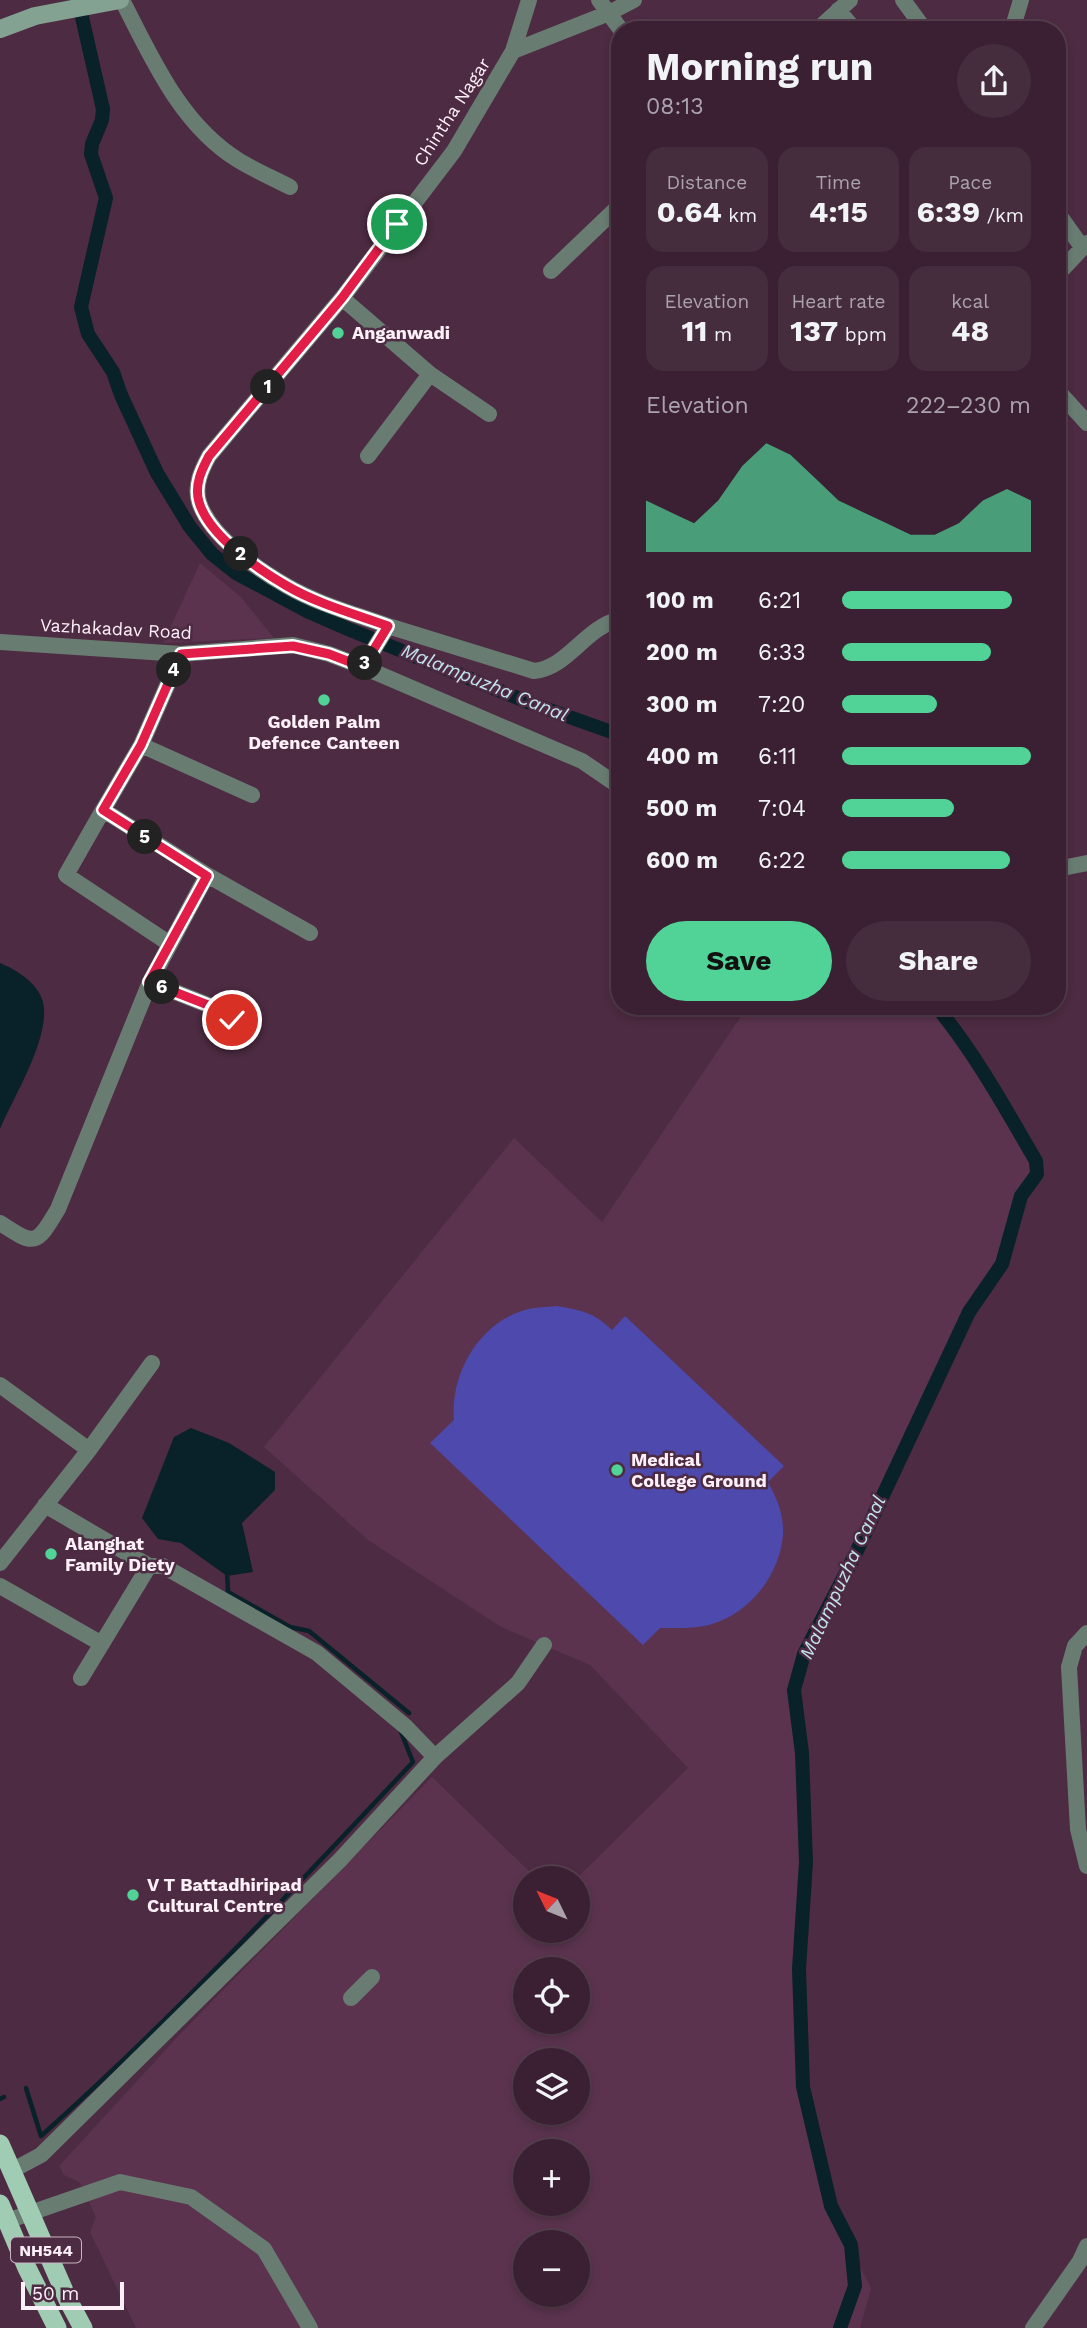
<!DOCTYPE html>
<html lang="en">
<head>
<meta charset="utf-8">
<style>
	body { margin:0; font-family:"Work Sans",sans-serif; background:#452d3e; color:#f1f3f6; height:100vh; display:flex; flex-direction:column; font-size:26px; white-space:nowrap }
	* { box-sizing:border-box; margin:0 }
	p { font-size:23px; color:#aba3ac }
	.icon { flex:none; width:38px; height:38px; fill:none; stroke:currentColor; stroke-width:2; stroke-linecap:round; stroke-linejoin:round }
	.map { position:relative; flex:1; overflow:hidden }
	.drawer { position:absolute; left:611px; top:21px; width:455px; height:994px; display:flex; flex-direction:column; background:#3a2032; border-radius:28px; box-shadow:0 4px 10px #0003,0 0 0 2px #543e4d }
	.drawer>* { flex:none }
	.needle { width:46px; rotate:313deg }
	.controls { position:absolute; left:513px; top:1866px; display:grid; gap:14px }
	.controls a { display:grid; place-items:center; width:77px; height:77px; border-radius:50%; background:#3a2032; box-shadow:0 4px 10px #0003,0 0 0 2px #543e4d; font-size:35px }
	.scale { position:absolute; left:21px; bottom:18px; width:103px; box-sizing:border-box; padding-left:7px; border:4px solid #fef0f9; border-top:0; font-size:19px; line-height:24px; white-space:nowrap; color:#fef0f9; -webkit-text-stroke:5px #4d2b42; paint-order:stroke }
	.pin { position:absolute; display:grid; place-items:center; width:60px; height:60px; color:#fff; margin:-30px; border:4px solid #fff; border-radius:50%; box-shadow:0 2px 7px #0007 }
	.km { position:absolute; width:35px; height:35px; margin:-18px; border-radius:50%; background:#222; color:#fff; font-size:19px; line-height:35px; text-align:center }
	.round { display:grid; place-items:center; flex:none; width:74px; height:74px; border-radius:37px; background:#452d3e }
	.headline { display:flex; align-items:center; justify-content:space-between; height:119px; padding:0 35px }
	h1 { font-size:38px; font-weight:700; line-height:52px }
	.metrics { display:grid; grid-template-columns:repeat(3,1fr); gap:10px; height:119px; padding:7px 35px }
	.metrics div { display:grid; align-content:center; border-radius:18px; background:#452d3e; text-align:center }
	.metrics b { font-size:30px; font-weight:700 }
	.metrics small { font-size:19px; font-weight:400 }
	.metrics p { font-size:19px }
	.chart { height:196px; padding:14px 35px }
	.chart p { display:flex; justify-content:space-between }
	.chart svg { width:100%; height:126px; margin-top:7px; fill:#51d397; opacity:.7 }
	.cta { display:flex; gap:14px; margin-top:auto; padding:14px 35px }
	.cta a { flex:1; height:80px; border-radius:42px; background:#51d397; color:#111; font-size:28px; font-weight:700; line-height:80px; text-align:center }
	.cta a+a { background:#452d3e; color:#f1f3f6 }
	ul { padding:0 35px; list-style:none; font-size:23px }
	li { display:grid; grid-template-columns:112px 84px 1fr; align-items:center; height:52px }
	li i { height:18px; border-radius:9px; background:#51d397 }
	.map>svg:first-child { display:block }
	.built { fill:#5b334e; fill-rule:evenodd }
	.green { fill:#4d49ad }
	.water { fill:#092128 }
	.lines { fill:none; stroke-linecap:round; stroke-linejoin:round }
	.stream { stroke:#092128; stroke-width:4.5 }
	.canal { stroke:#092128; stroke-width:14 }
	.minor { stroke:#697c71; stroke-width:16 }
	.secondary { stroke:#84a291; stroke-width:18 }
	.trunk { stroke:#a1ccb4; stroke-width:19 }
	.route-casing { stroke:#fff; stroke-width:14 }
	.route { stroke:#e11d48; stroke-width:9 }
	.poi-dot { fill:#51d397; stroke:#4d2b42; stroke-width:2.5 }
	.labels { text-anchor:middle; stroke-width:5; stroke-linejoin:round; paint-order:stroke }
	.shield { fill:#4d2b42; stroke:#c9b5c2; stroke-width:2 }
	.shield-label { font-size:16px; font-weight:bold; fill:#fef0f9 }
	.street-label { font-size:18px; fill:#fef0f9; stroke:#4d2b42 }
	.poi-label { font-size:18px; font-weight:bold; fill:#fef0f9; stroke:#4d2b42; text-anchor:start }
	.water-label { font-size:19px; font-style:italic; fill:#c3e4ef; stroke:#4d2b42 }
</style>
</head>
<body>
<div class="map">
<svg width="1087" height="2328" viewBox="0 0 1087 2328">
	<rect width="100%" height="100%" fill="#4d2b42"/>
	<path class="built" d="M200 563 241 597 274 638 163 643Z
		M748 1006H935L1033 1163 1035 1176 1020 1193 999 1267 967 1313 950 1347 922 1412 854 1553 802 1652 791 1691 801 1749 803 1846 797 1971 802 2085 829 2206 871 2288 860 2328H136L90 2232 96 2217 79 2182 64 2175 59 2166 180 2034 432 1777 536 1878H525V1930H578L577 1878 688 1768 590 1665 501 1627 368 1540 264 1447 514 1138 602 1222ZM525 1969H578V2021H525ZM525 2060H578V2112H525ZM525 2151H578V2203H525ZM525 2242H578V2294H525Z"/>
	<path class="green" d="M558 1306C583 1311 593 1312 612 1330L625 1316 784 1466 768 1482C777 1499 784 1515 783 1534 780 1576 749 1614 709 1625 693 1629 676 1628 660 1628L643 1645 430 1443 454 1420C450 1374 479 1323 525 1310 535 1307 547 1307 558 1306Z"/>
	<path class="water" d="M0 963C17 970 38 983 43 1002 51 1037 14 1096 0 1129Z
		M191 1428 229 1443 275 1472V1490L242 1523 253 1572 227 1576 181 1543 158 1539 142 1518 174 1437Z"/>
	<g class="lines">
		<path class="stream" d="M227 1572 228 1592 290 1627 309 1631 409 1713
			M26 2088 41 2136C172 2019 293 1890 413 1762L401 1732
			M0 2099 4 2097"/>
		<path class="canal" d="M78 0 103 109 102 120 92 144 91 154 106 198 81 307 88 334 113 372 121 395 157 473 190 527 212 554 236 573 307 611 348 629 530 703 620 735
			M840 2328 855 2286 851 2245 831 2206 803 2087 799 1969 806 1862 802 1753 794 1690 804 1654 854 1557 969 1312 1002 1264 1021 1196 1037 1174 1036 1161C1005 1108 975 1053 936 1006"/>
		<path class="minor" d="M122 0C152 58 180 124 238 160 254 170 273 178 290 187
			M599 0 621 30
			M903 0 925 30
			M838 10 855 30
			M817 30 850 0
			M1012 30 1021 0
			M513 51 609 13 634 0
			M1057 212 1082 247
			M551 271 620 205
			M1057 275 1087 243
			M342 298 430 374 368 456
			M430 374 489 414
			M1057 390 1087 423
			M388 626 534 671C569 667 584 628 620 619
			M0 642 181 654 293 645 329 654 363 667 582 761 620 787
			M363 667 388 626C355 614 318 604 287 586 257 569 210 536 199 502 194 485 202 469 209 456L342 298 454 151 513 51 529 0
			M141 745 252 795
			M103 810 66 875 170 944
			M1057 869 1087 863
			M207 875 310 933
			M150 982 208 1005 232 1020
			M0 1223C35 1246 36 1246 58 1209L150 982 207 875 103 810 141 745 181 654
			M0 1385 89 1450
			M45 1505 149 1566
			M0 1563 89 1450 152 1363
			M0 1586 102 1644
			M1087 1633 1075 1646 1069 1667 1078 1829 1087 1866
			M81 1678 149 1566H163L317 1653 406 1727 435 1757
			M351 1998 372 1977
			M11 2171 41 2155 340 1860 435 1757 518 1683 544 1645
			M7 2221 120 2182 191 2197 264 2249 310 2328
			M1033 2328 1080 2261 1087 2246"/>
		<path class="secondary" d="M0 29 35 16 120 0"/>
		<path class="trunk" d="M0 2144 68 2300 83 2328
			M0 2204 27 2268 57 2328"/>
	</g>
	<g class="lines">
		<g class="route-casing">
			<path id="route" d="M232 1020 208 1005 149 982 207 876 103 810 141 745 181 654 293 646 329 654 363 667 388 626C355 614 318 604 287 586 258 569 209 536 199 502 194 485 202 469 209 456L342 298 397 224"/>
		</g>
		<use href="#route" class="route"/>
	</g>
	<g class="poi-dot">
		<circle cx="338" cy="333" r="7"/>
		<circle cx="324" cy="700" r="7"/>
		<circle cx="617" cy="1470" r="7"/>
		<circle cx="51" cy="1554" r="7"/>
		<circle cx="133" cy="1895" r="7"/>
	</g>
	<g class="labels">
		<rect class="shield" x="11" y="2237.5" width="70" height="25" rx="5"/>
		<g class="shield-label">
			<text x="46" y="2256">NH544</text>
		</g>
		<g class="street-label">
			<text transform="translate(452 112) rotate(-57)" y="6">Chintha Nagar</text>
			<text transform="translate(116 629) rotate(3)" y="6">Vazhakadav Road</text>
		</g>
		<g class="poi-label">
			<text x="352" y="339">Anganwadi</text>
			<text x="324" y="728" text-anchor="middle">Golden Palm<tspan x="324" dy="21">Defence Canteen</tspan></text>
			<text x="631" y="1466">Medical<tspan x="631" dy="21">College Ground</tspan></text>
			<text x="65" y="1550">Alanghat<tspan x="65" dy="21">Family Diety</tspan></text>
			<text x="147" y="1891">V T Battadhiripad<tspan x="147" dy="21">Cultural Centre</tspan></text>
		</g>
		<g class="water-label">
			<text transform="translate(485 682) rotate(22)" y="7">Malampuzha Canal</text>
			<text transform="translate(842 1577) rotate(-65)" y="7">Malampuzha Canal</text>
		</g>
	</g>
</svg>
<div class="controls">
<a><svg class="needle" viewBox="-14 -14 28 28"><path d="M0-13l5 13h-10z" fill="#e53935"/><path d="M0 13l5-13h-10z" fill="#aba3ac"/></svg></a>
<a><svg class="icon" aria-label="locate" viewBox="0 0 24 24"><circle cx="12" cy="12" r="6"/><path d="M12 2v4M12 18v4M2 12h4M18 12h4"/></svg></a>
<a><svg class="icon" aria-label="layers" viewBox="0 0 24 24"><path d="M12 4l9 5-9 5-9-5zM3 14l9 5 9-5"/></svg></a>
<a>+</a>
<a>−</a>
</div>
<div class="scale">50 m</div>
<div class="pin" style="left:397px;top:224px;background:#1e9e55"><svg class="icon" aria-label="arrive" viewBox="0 0 24 24"><path d="M6 21V4h12l-3 4 3 4H6"/></svg></div>
<div class="pin" style="left:232px;top:1020px;background:#d93025"><svg class="icon" aria-label="check" viewBox="0 0 24 24"><path d="M5 12l5 5 9-10"/></svg></div>
<b class="km" style="left:268px;top:387px">1</b>
<b class="km" style="left:241px;top:554px">2</b>
<b class="km" style="left:365px;top:663px">3</b>
<b class="km" style="left:174px;top:670px">4</b>
<b class="km" style="left:145px;top:837px">5</b>
<b class="km" style="left:162px;top:987px">6</b>
<section class="drawer">
<div class="headline"><div><h1>Morning run</h1><p>08:13</p></div><a class="round"><svg class="icon" aria-label="share" viewBox="0 0 24 24"><path d="M12 15V3M7 8l5-5 5 5M5 13v7h14v-7"/></svg></a></div>
<div class="metrics">
<div><p>Distance</p><b>0.64<small> km</small></b></div>
<div><p>Time</p><b>4:15</b></div>
<div><p>Pace</p><b>6:39<small> /km</small></b></div>
</div>
<div class="metrics">
<div><p>Elevation</p><b>11<small> m</small></b></div>
<div><p>Heart rate</p><b>137<small> bpm</small></b></div>
<div><p>kcal</p><b>48</b></div>
</div>
<div class="chart"><p><span>Elevation</span>222–230 m</p>
<svg viewBox="0 0 160 44" preserveAspectRatio="none"><path d="M0 44V26L10 30L20 34L30 26L40 14L50 6L60 10L70 18L80 26L90 30L100 34L110 38L120 38L130 34L140 26L150 22L160 26V44z"/></svg>
</div>
<ul>
<li><b>100 m</b>6:21<i style="width:90%"></i></li>
<li><b>200 m</b>6:33<i style="width:79%"></i></li>
<li><b>300 m</b>7:20<i style="width:50%"></i></li>
<li><b>400 m</b>6:11<i style="width:100%"></i></li>
<li><b>500 m</b>7:04<i style="width:59%"></i></li>
<li><b>600 m</b>6:22<i style="width:89%"></i></li>
</ul>
<div class="cta"><a>Save</a><a>Share</a></div>
</section>
</div>
</body>
</html>
